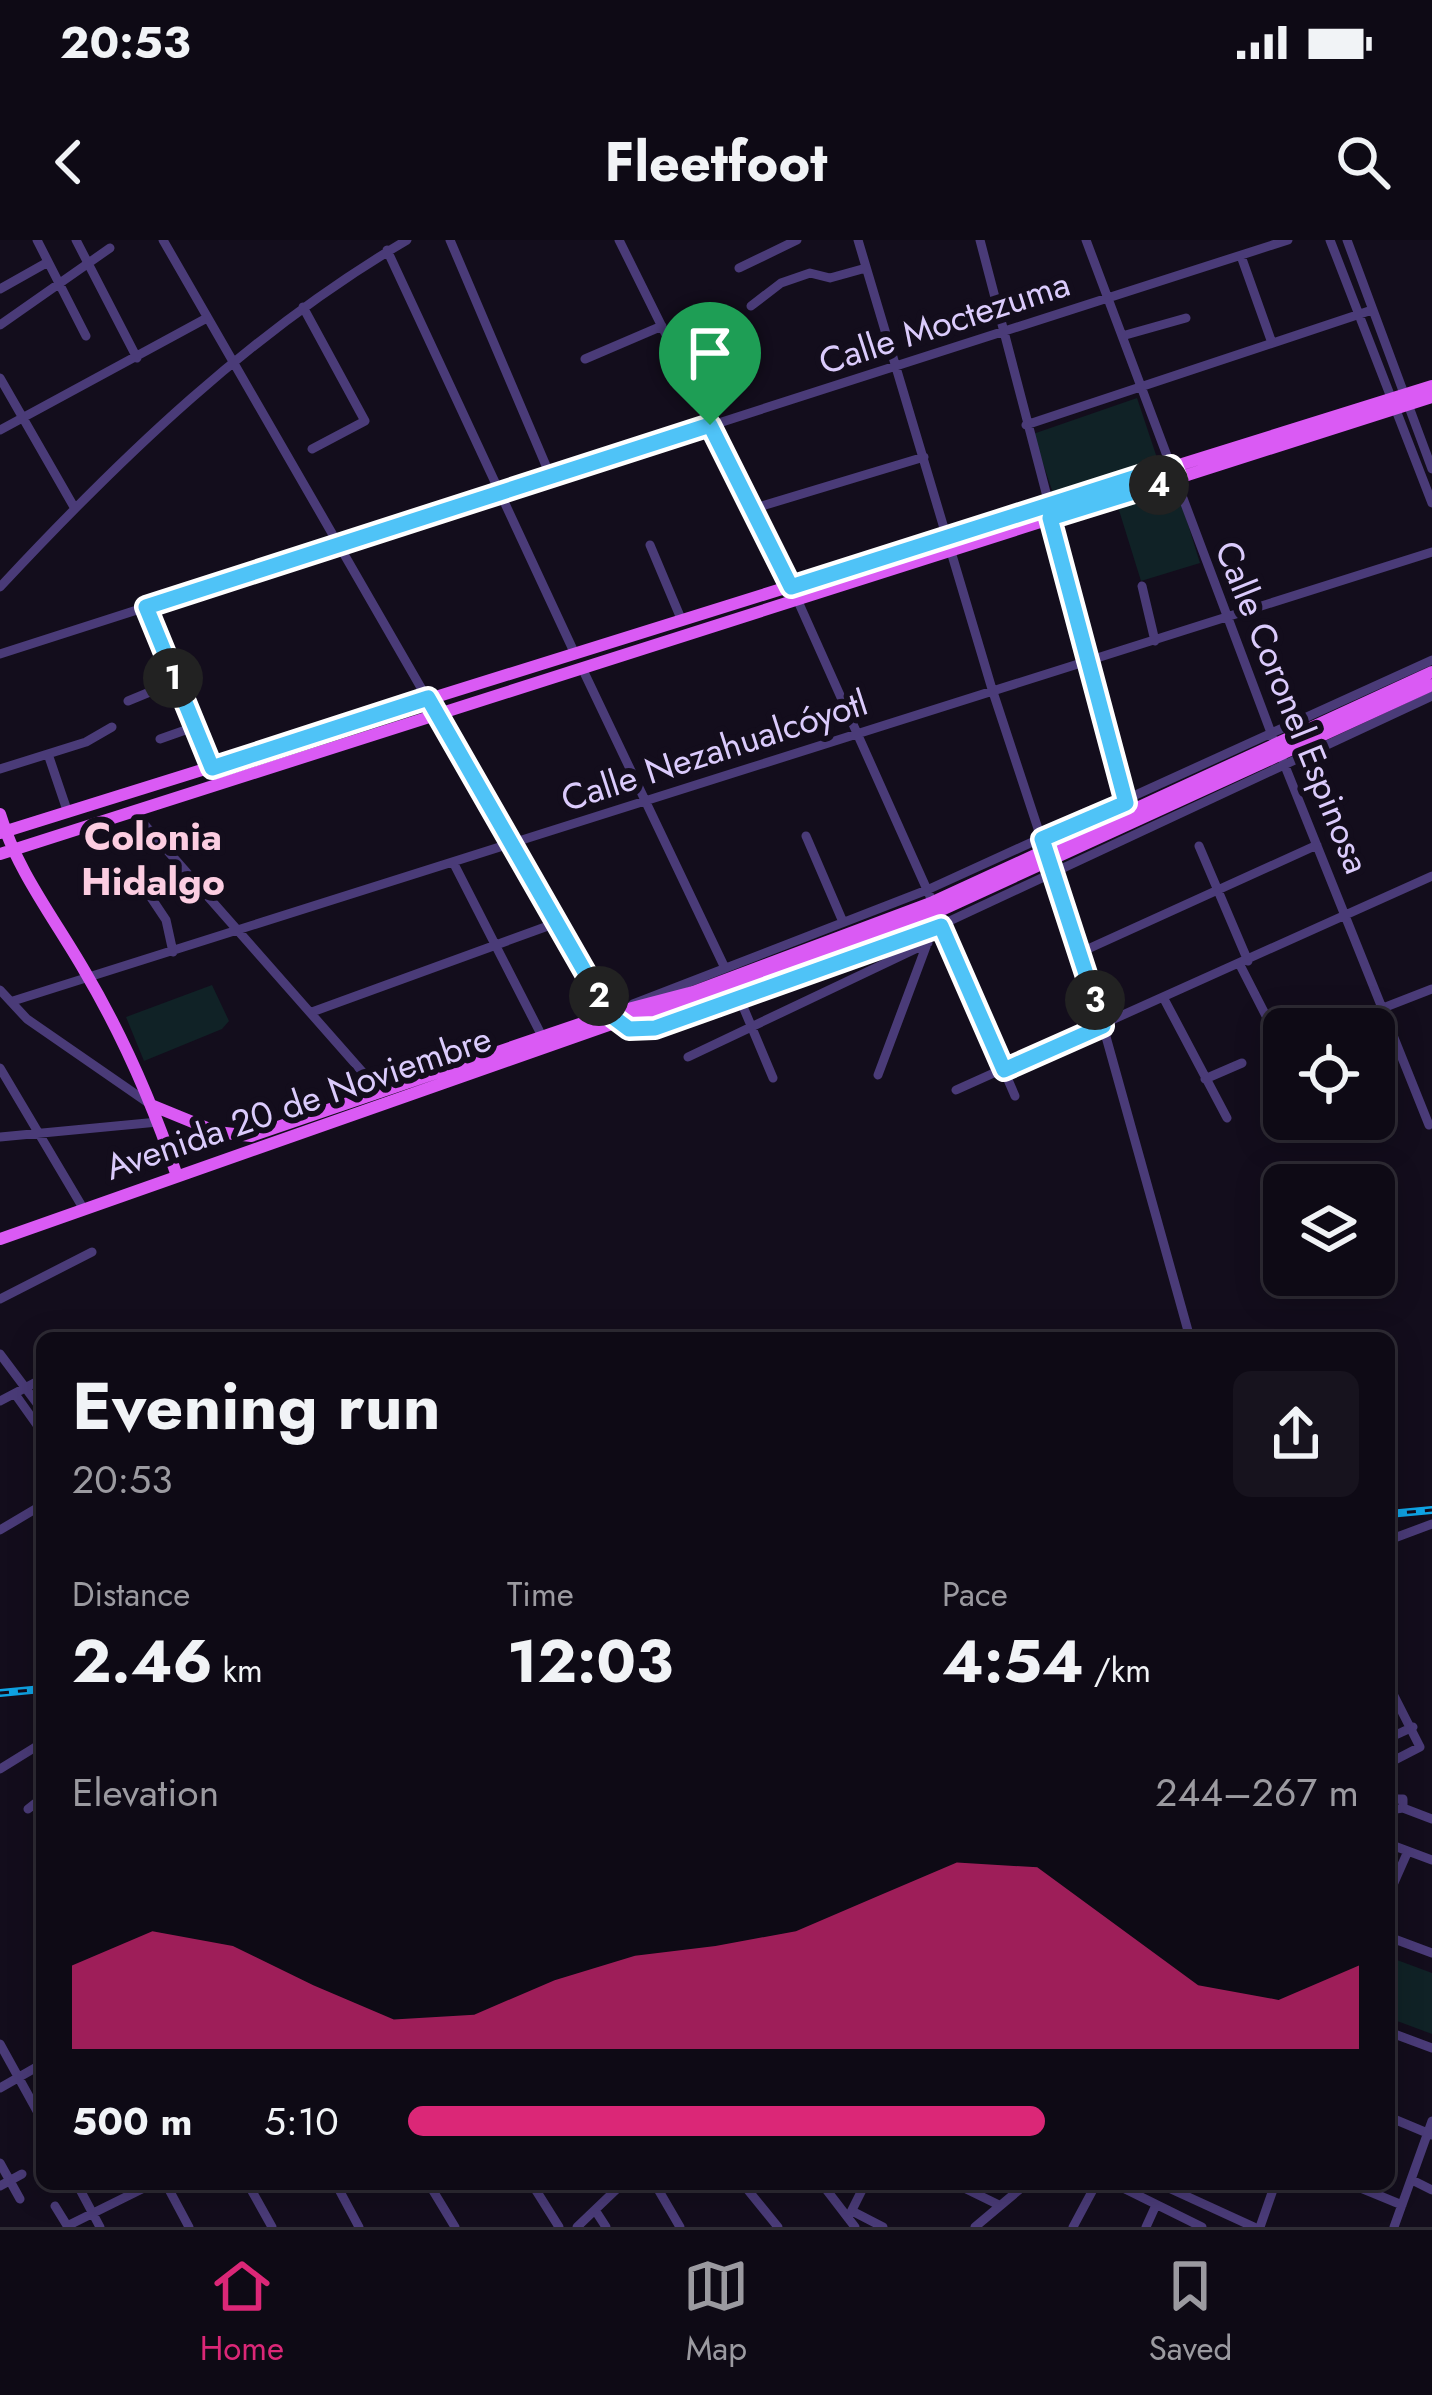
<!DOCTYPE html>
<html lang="en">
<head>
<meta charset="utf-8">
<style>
	body { margin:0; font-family:Jost,sans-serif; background:#17131e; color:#f1f3f6; height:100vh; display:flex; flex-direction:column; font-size:45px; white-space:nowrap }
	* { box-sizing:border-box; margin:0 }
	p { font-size:39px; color:#9b9aa0 }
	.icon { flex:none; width:66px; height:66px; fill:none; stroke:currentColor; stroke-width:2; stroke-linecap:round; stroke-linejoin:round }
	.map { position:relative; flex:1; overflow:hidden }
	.sheet { position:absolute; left:36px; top:1092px; width:1359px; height:858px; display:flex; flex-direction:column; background:#0e0a15; border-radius:18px; box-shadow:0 6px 30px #0003,0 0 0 3px #2e2b34 }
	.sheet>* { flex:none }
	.buttons { position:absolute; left:1263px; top:768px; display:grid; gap:24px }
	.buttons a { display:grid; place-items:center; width:132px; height:132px; border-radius:18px; background:#0e0a15; box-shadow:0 6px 30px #0003,0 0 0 3px #2e2b34; font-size:60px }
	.pin { position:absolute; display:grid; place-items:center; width:102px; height:102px; color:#fff; margin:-123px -51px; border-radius:50% 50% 50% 0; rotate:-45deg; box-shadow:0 0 12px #0007 }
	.pin .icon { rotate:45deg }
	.km { position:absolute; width:60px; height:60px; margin:-30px; border-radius:50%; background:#222; color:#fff; font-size:33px; line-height:60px; text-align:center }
	.round { display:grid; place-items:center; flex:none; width:126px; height:126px; border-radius:18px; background:#17131e }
	.summary { display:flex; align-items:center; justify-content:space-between; height:204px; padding:0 36px }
	h1 { font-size:66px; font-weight:700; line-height:90px }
	.stats { display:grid; grid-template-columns:repeat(3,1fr); gap:18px; height:204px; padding:12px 36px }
	.stats div { display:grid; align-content:center }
	.stats b { font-size:60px; font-weight:700 }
	.stats small { font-size:33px; font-weight:400 }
	.stats p { font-size:33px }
	.chart { height:336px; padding:24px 36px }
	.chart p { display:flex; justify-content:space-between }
	.chart svg { width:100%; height:216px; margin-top:12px; fill:#db2777; opacity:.7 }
	ul { padding:0 36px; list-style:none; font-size:39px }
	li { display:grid; grid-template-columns:192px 144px 1fr; align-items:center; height:90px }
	li i { height:30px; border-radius:15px; background:#db2777 }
	.status { display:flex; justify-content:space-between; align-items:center; height:84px; padding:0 60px; background:#0e0a15; direction:ltr }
	.status svg { height:33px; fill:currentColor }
	header { display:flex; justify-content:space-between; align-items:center; height:156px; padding:0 36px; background:#0e0a15; font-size:54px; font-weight:700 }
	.tabs { display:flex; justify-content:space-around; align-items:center; height:168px; border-top:3px solid #2e2b34; background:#0e0a15; font-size:33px; color:#9b9aa0 }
	.tabs a { display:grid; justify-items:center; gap:6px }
	.tabs .active { color:#db2777 }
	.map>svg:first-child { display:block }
	.green { fill:#102226 }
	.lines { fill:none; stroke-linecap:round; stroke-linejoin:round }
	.minor { stroke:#4a3b78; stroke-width:9 }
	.major { stroke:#da5af4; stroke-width:12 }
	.rail-casing { stroke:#0fa3e4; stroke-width:8 }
	.rail { stroke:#130d1c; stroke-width:3; stroke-dasharray:9; stroke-linecap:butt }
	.route-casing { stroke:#fff; stroke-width:24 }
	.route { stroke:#4fc3f7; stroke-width:15 }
	.labels { text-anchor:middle; stroke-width:12; stroke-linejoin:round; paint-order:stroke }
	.street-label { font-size:36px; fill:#dbcbfc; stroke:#130d1c }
	.neighbourhood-label { font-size:39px; font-weight:bold; fill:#fccde1; stroke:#130d1c }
</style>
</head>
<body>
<div class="status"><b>20:53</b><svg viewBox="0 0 49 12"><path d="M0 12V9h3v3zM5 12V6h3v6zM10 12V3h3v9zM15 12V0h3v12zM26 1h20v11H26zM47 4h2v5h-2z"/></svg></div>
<header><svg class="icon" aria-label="back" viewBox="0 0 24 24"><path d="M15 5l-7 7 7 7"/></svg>Fleetfoot<svg class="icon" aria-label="search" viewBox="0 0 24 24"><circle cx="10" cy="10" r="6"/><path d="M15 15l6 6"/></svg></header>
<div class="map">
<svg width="1432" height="1987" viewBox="0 0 1432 1987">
	<rect width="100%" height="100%" fill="#130d1c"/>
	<path class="green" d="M1137 158 1157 218 1053 253 1033 194Z
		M1177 249 1200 323 1141 341 1118 267Z
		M212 745 229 781 222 789 144 821 126 777Z
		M1389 1717 1432 1733V1794L1389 1778Z"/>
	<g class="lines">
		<path class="minor" d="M37 0 86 96
			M76 0 137 118
			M163 0 609 774 629 789 655 788 941 685 1432 456
			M450 0 550 235
			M619 0 797 359 933 663
			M858 0 992 449 1103 786 1190 1098
			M980 0 1049 264
			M1086 0 1276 506
			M1330 0 1432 263
			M1347 0 1432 229
			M387 10 575 414
			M1241 16 1272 103
			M739 28 797 0
			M0 49 48 22
			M751 66 781 43 810 33 830 38 866 28
			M303 67 365 181 312 209
			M0 85 110 8
			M1122 96 1186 78
			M585 119 662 86
			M0 138 74 267
			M1026 185 1372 70
			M0 190 205 79
			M752 269 924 217
			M1050 278 1126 563
			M650 305 682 381
			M1142 346 1155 401
			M0 347C123 215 251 92 407 0
			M145 367 212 528
			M0 414 1288 0
			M582 428 724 726
			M128 461 174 442
			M160 499 194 487
			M48 514 68 573
			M1283 521 1429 885
			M0 529 86 502 112 487
			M136 575 381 853
			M806 596 843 682
			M1199 606 1248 721
			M453 622 545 802
			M148 653 166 680 173 712
			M941 685 1015 856
			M1079 713 1317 605
			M1240 725 1284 811
			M0 750 27 779 147 862
			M739 757 773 838
			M1163 757 1227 878
			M13 761 1432 312
			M633 764 927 650 1432 420
			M312 772 559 682
			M1329 789 1432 749
			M688 817 928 703
			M0 828 83 968
			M878 835 927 704
			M1205 839 1242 823
			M956 850 1432 636
			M0 897 158 882
			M0 1059 92 1012
			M0 1114 42 1170
			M15 1154 42 1192
			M0 1161 42 1139
			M1389 1257H1390
			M0 1290 42 1265
			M1389 1300 1432 1284
			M1389 1446 1420 1507 1389 1523
			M1389 1498 1413 1487
			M0 1529 42 1503
			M1403 1568 1432 1579
			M28 1569 42 1558
			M1389 1570 1403 1568V1559H1393V1568
			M1389 1604 1432 1620
			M1389 1654 1408 1611
			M1389 1697 1432 1713
			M1389 1792 1432 1808
			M0 1804 42 1880
			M0 1848 42 1824
			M1389 1877 1432 1895
			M0 1923 20 1959
			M1412 1940 1432 1950
			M77 1944 100 1987
			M166 1944 189 1987
			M248 1944 272 1987
			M336 1944 359 1987
			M429 1944 455 1987
			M532 1944 559 1987
			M655 1944 680 1987
			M743 1944 778 1987
			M822 1944 855 1987
			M956 1944 999 1965
			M1115 1944 1202 1987
			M1160 1944 1254 1987
			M1351 1944 1402 1965
			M0 1946 22 1934
			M55 1966 68 1987
			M595 1970 606 1987
			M852 1971 883 1987
			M848 1978 865 1944
			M67 1986 152 1944
			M577 1987 622 1944
			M975 1987 1026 1944
			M1073 1987 1096 1944
			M1146 1987 1156 1965
			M1260 1987 1275 1944
			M1394 1987 1432 1881"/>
		<path class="major" d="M0 574C17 631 54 678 84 730 122 794 153 865 177 936
			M0 593 1432 146
			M0 614 1432 157
			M151 865 217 892 251 896 609 774 693 752 933 662 1432 432
			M0 999 617 782 735 747 937 672 1432 445"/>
		<g class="rail-casing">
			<path id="rail" d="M1389 1274 1432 1270
				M0 1453 42 1449"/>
		</g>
		<use href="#rail" class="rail"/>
	</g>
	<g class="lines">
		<g class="route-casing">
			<path id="route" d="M710 185 791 347 1171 226 1176 239 1050 278 1126 563 1042 599 1103 786 1004 830 941 686 655 788 629 789 609 774 428 458 212 528 146 367Z"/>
		</g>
		<use href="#route" class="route"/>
	</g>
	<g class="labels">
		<g class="street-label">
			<text transform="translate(944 82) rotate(-18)" y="13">Calle Moctezuma</text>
			<text transform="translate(1293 467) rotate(68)" y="13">Calle Coronel Espinosa</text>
			<text transform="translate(714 510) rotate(-18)" y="13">Calle Nezahualcóyotl</text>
			<text transform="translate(298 862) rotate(-19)" y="13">Avenida 20 de Noviembre</text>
		</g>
		<g class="neighbourhood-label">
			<text x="153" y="610">Colonia<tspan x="153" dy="45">Hidalgo</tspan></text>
		</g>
	</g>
</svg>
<div class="buttons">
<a><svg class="icon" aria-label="locate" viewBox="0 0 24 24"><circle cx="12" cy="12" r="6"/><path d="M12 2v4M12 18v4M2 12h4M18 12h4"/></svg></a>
<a><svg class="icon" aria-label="layers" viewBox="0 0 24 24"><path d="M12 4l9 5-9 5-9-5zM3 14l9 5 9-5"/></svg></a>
</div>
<div class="pin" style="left:710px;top:185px;background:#1e9e55"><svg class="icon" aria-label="arrive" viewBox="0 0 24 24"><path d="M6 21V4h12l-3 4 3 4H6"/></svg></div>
<b class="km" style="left:173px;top:438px">1</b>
<b class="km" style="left:599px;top:756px">2</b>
<b class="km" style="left:1095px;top:760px">3</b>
<b class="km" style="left:1159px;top:245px">4</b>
<section class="sheet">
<div class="summary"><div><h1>Evening run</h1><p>20:53</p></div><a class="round"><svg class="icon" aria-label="share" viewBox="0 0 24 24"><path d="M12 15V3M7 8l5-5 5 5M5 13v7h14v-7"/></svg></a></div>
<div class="stats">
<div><p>Distance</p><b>2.46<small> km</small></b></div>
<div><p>Time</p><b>12:03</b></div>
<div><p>Pace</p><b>4:54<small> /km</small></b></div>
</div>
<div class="chart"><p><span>Elevation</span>244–267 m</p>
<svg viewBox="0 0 160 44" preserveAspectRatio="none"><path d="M0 44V27L10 20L20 23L30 31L40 38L50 37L60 30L70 25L80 23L90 20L100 13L110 6L120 7L130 19L140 31L150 34L160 27V44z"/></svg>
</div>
<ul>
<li><b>500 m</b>5:10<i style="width:67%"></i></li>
</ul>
</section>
</div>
<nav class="tabs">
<a class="active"><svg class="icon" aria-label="home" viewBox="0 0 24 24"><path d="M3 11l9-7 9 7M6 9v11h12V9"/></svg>Home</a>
<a><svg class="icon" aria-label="map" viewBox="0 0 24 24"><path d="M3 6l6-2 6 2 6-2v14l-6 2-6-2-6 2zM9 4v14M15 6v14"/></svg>Map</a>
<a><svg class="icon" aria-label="saved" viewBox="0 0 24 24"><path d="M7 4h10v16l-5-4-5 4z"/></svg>Saved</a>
</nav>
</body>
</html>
